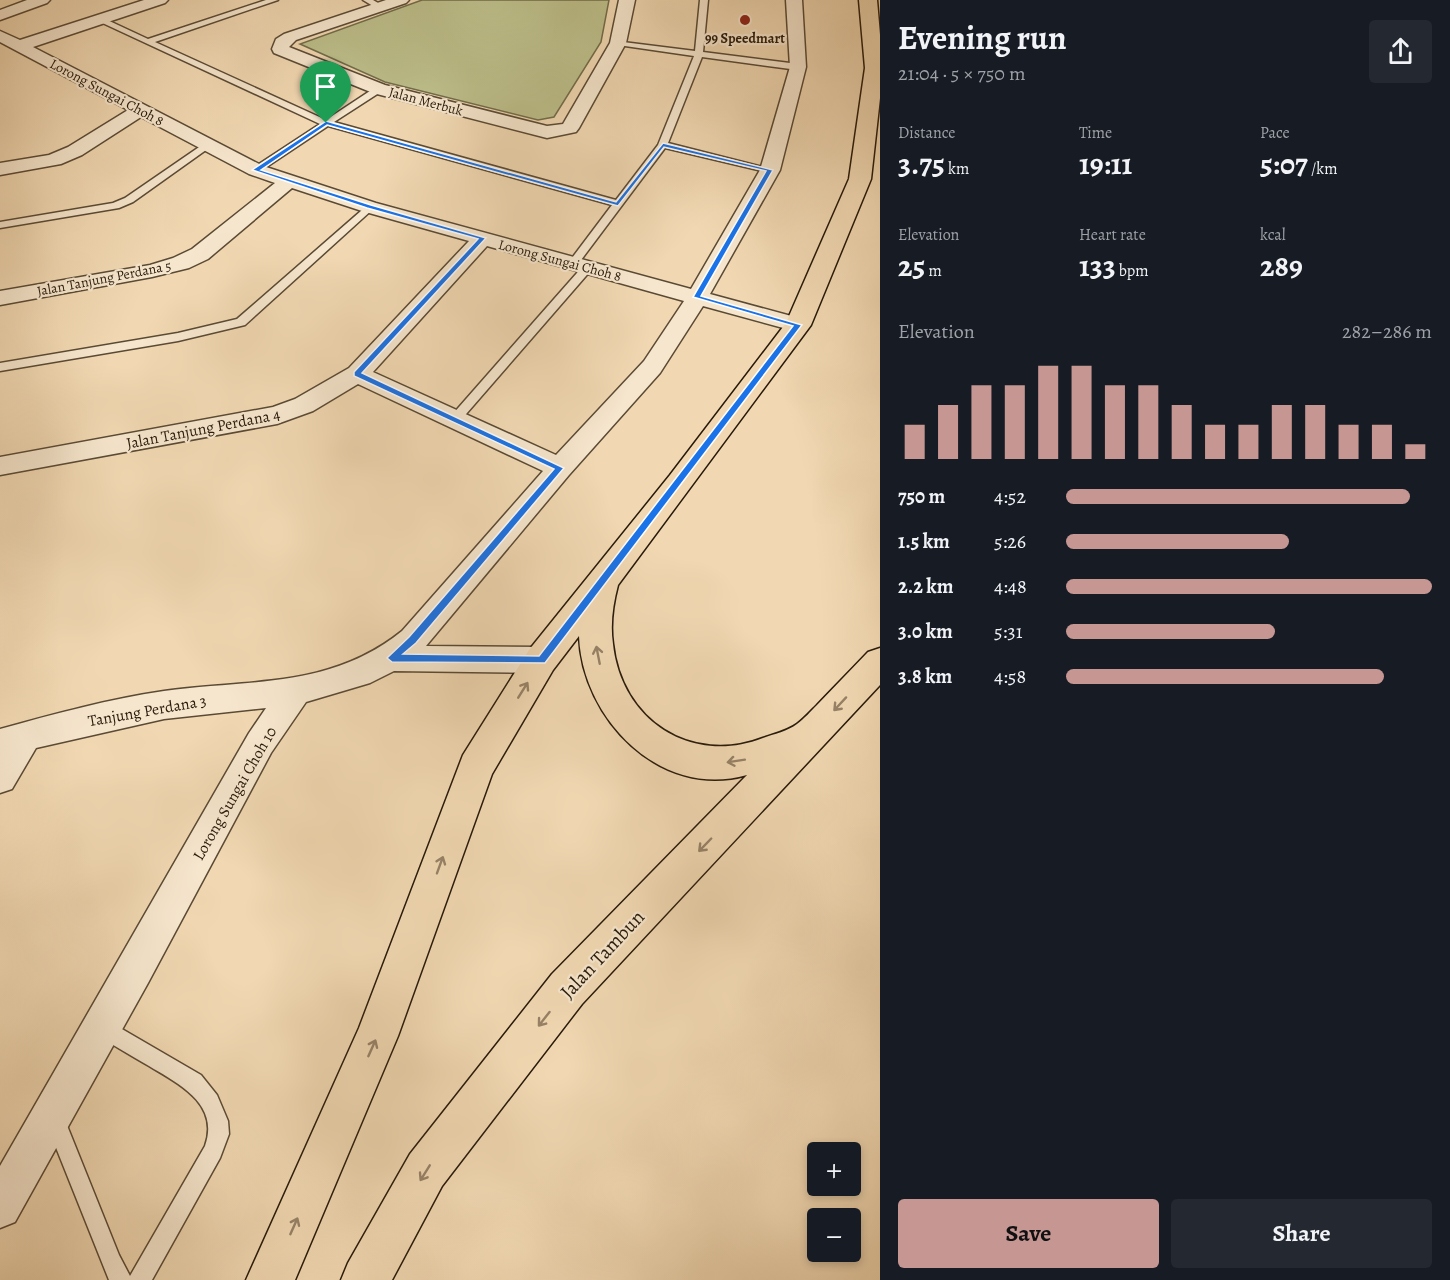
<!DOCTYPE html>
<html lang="en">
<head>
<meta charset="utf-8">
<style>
	body { margin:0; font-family:Alegreya,serif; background:#242831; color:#f1f3f6; height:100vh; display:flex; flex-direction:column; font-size:22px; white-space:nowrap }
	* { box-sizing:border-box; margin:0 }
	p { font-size:20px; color:#9ea1a6 }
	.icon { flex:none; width:33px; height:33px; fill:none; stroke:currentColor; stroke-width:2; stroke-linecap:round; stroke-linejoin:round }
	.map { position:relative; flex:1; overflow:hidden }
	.sheet { display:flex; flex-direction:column; background:#171b24; width:570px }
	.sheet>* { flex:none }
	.tools { position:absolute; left:807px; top:1142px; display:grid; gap:12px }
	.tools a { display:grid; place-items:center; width:54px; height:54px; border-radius:6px; background:#171b24; box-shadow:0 3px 9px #0003; font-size:30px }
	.pin { position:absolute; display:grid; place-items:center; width:51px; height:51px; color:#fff; margin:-62px -26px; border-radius:50% 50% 50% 0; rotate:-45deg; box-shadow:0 0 6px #0007 }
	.pin .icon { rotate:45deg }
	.round { display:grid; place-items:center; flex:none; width:63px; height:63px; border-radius:6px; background:#242831 }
	.headline { display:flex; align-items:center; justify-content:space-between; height:102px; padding:0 18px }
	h1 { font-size:33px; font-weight:600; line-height:45px }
	.metrics { display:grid; grid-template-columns:repeat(3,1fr); gap:9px; height:102px; padding:6px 18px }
	.metrics div { display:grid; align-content:center }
	.metrics b { font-size:30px; font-weight:600 }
	.metrics small { font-size:16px; font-weight:400 }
	.metrics p { font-size:16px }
	.chart { height:168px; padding:12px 18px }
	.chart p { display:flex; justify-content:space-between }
	.chart svg { width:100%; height:108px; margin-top:6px; stroke:#c59692; stroke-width:6 }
	.cta { display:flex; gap:12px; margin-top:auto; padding:12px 18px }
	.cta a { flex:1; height:69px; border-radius:6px; background:#c59692; color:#111; font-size:24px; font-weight:600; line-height:69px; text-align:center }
	.cta a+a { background:#242831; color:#f1f3f6 }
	ul { padding:0 18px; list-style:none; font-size:20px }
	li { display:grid; grid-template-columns:96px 72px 1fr; align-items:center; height:45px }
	li i { height:15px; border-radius:8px; background:#c59692 }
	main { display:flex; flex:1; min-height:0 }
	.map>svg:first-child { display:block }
	.green { fill:#bcbe8a; stroke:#726c4a; stroke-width:1.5 }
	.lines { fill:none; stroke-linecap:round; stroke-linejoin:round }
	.service-casing { stroke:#5a4a35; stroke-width:3 }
	.minor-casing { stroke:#5a4a35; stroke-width:3 }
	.primary-casing { stroke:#281a0b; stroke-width:3 }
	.service { fill:#f6e6cd; fill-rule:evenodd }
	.minor { fill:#f6e6cd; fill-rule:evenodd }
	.primary { fill:#f1d8b2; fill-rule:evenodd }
	.oneway { stroke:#978267 }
	.route { fill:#1a73e8; stroke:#fff; stroke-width:1.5; fill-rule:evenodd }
	.poi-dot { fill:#8f2418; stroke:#f6e6cd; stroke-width:2 }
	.labels { text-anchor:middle; stroke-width:4.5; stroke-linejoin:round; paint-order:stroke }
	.far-poi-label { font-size:14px; font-weight:bold; fill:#281a0b; stroke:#f6e6cd }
	.far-street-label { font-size:14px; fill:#281a0b; stroke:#f6e6cd }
	.street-label { font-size:16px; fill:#281a0b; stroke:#f6e6cd }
	.near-street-label { font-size:20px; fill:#281a0b; stroke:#f6e6cd }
</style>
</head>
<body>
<main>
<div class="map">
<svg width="880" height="1280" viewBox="0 0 880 1280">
	<rect width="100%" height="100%" fill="#f1d8b2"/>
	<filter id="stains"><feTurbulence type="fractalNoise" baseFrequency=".00333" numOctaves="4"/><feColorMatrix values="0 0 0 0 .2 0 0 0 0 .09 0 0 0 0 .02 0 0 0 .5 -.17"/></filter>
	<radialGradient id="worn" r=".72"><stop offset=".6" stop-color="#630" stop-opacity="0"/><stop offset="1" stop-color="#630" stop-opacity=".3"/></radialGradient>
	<path class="green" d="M422 0H609L601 42 554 117 538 120 385 82 300 44Z"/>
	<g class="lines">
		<g class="service-casing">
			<path id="service" d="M266 0H278L155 42 326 120 376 87H382V91L334 122 616 200 658 145 694 56 618 45 614 43 615 41 695 51 700 0H708L703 52 798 64 802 67 798 70 702 57 668 143 775 170 770 173 665 148 578 264 574 265 569 262 612 205 328 126 259 172H253V168L320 124 96 20 103 18 148 39Z
				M363 0H373L385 7 378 9Z
				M205 143 213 145 133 202 119 208 0 228V222L113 203 125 198Z
				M369 204 373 205V209L245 325 178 341 0 371V363L178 333 237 319Z
				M588 264 592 265V269L460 421H452L450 418 452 415 584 265Z
				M103 1018 201 1075 217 1095 228 1121 229 1134 220 1158 152 1280H109L45 1120 48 1113 55 1110 62 1113 119 1255 130 1276 205 1146C220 1104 179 1084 149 1066 131 1056 114 1045 96 1035L93 1028 96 1021Z"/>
		</g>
		<g class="minor-casing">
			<path id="minor" d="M27 0H50L47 3 0 20V10Z
				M144 0H168L165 3 33 47 263 166 376 203 691 289 760 170 790 67 786 0H802L806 67 780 170 710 294 806 320 809 325 806 330 798 332 703 306 660 373 569 475 426 646 541 647 552 651 556 660 552 669 541 673 394 671 370 683 306 702 271 753 148 983 15 1222 0 1228V1166L249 733 266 708 164 719 36 748 12 789 0 793V729C54 714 109 699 164 691 250 679 330 689 402 631L543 471 358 384 313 411 277 424 0 475V457L273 407 295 399 349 368 469 241 362 211 292 188 208 259 189 268 152 277 0 305V291L150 265 173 258 192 249 275 183 249 174 141 117 82 155 61 164 0 175V163L49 155 68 147 128 110 0 42V31L20 40ZM487 246 684 301 644 361 556 455 373 372Z
				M386 0H409L406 3 296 40 289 47 385 85 547 126 563 124 610 43 619 0H635L626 43 579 128 576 132 547 138 373 93 274 53 272 49 276 39 284 34Z"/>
		</g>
		<g class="primary-casing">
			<path id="primary" d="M859 0H877L880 35V98L871 179 811 325 618 585C613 604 610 624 613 644 621 720 691 766 763 738 774 734 788 731 797 724 804 719 811 711 817 705 834 687 851 670 868 652L880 648V685L582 1004 442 1186 392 1280H341L348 1263 410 1154 552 974 747 775C660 800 582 718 579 636L553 670 492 774 398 1036 295 1280H246L359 1028 463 755 529 650 670 475 786 323 849 179 865 68Z"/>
		</g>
		<use href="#service" class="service"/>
		<use href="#minor" class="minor"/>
		<use href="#primary" class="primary"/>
	</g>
	<defs><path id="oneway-shaft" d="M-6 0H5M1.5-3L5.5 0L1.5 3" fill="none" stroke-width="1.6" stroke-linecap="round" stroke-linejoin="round" transform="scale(1.5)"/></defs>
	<g class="oneway">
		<use href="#oneway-shaft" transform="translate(598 655) rotate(-101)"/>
		<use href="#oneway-shaft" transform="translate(523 690) rotate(-58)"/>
		<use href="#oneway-shaft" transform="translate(840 704) rotate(133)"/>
		<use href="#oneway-shaft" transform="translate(736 761) rotate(171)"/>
		<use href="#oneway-shaft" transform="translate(705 845) rotate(134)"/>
		<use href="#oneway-shaft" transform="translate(440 865) rotate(-70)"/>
		<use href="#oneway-shaft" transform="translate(544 1019) rotate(128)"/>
		<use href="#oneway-shaft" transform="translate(372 1048) rotate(-66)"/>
		<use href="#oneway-shaft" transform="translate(425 1173) rotate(122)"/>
		<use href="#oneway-shaft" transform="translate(294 1226) rotate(-66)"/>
	</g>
	<path class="route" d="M326 121 616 202 663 143 773 170 701 296 802 325 545 663 392 662 387 658 409 637 554 469 354 376V372L478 239 367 208 252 170ZM327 125 618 206 664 147 766 171 693 297 793 326 539 656 403 654 416 643 564 468 362 373 486 238 371 205 261 170Z"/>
	<circle class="poi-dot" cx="745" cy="20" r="6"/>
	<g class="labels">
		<g class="far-poi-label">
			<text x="745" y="43">99 Speedmart</text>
		</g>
		<g class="far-street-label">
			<text transform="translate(107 92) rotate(28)" y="5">Lorong Sungai Choh 8</text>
			<text transform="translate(426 101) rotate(15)" y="5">Jalan Merbuk</text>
			<text transform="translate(560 260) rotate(15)" y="5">Lorong Sungai Choh 8</text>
			<text transform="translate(104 278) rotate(-11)" y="5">Jalan Tanjung Perdana 5</text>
		</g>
		<g class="street-label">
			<text transform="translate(203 428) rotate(-11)" y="6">Jalan Tanjung Perdana 4</text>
			<text transform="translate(147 710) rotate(-10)" y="6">Tanjung Perdana 3</text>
			<text transform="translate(234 793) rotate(-60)" y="6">Lorong Sungai Choh 10</text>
		</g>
		<g class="near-street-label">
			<text transform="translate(602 954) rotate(-47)" y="7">Jalan Tambun</text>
		</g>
	</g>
	<rect width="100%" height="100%" filter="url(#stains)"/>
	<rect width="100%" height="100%" fill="url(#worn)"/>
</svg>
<div class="tools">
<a>+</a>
<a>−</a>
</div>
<div class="pin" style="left:326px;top:123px;background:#1e9e55"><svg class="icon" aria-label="arrive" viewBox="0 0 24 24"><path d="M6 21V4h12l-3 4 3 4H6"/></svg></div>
</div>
<section class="sheet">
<div class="headline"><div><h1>Evening run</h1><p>21:04 · 5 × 750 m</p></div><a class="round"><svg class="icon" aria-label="share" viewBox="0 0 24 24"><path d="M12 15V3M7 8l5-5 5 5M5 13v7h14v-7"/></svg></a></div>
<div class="metrics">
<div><p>Distance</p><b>3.75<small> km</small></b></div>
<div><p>Time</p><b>19:11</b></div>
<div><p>Pace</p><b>5:07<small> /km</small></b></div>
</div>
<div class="metrics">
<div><p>Elevation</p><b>25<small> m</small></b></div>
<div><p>Heart rate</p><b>133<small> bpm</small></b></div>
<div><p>kcal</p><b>289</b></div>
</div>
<div class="chart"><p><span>Elevation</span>282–286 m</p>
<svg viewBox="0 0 160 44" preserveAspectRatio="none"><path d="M5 44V30M15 44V22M25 44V14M35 44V14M45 44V6M55 44V6M65 44V14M75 44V14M85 44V22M95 44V30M105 44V30M115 44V22M125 44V22M135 44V30M145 44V30M155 44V38"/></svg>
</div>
<ul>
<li><b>750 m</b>4:52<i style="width:94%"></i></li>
<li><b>1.5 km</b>5:26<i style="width:61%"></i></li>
<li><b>2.2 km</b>4:48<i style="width:100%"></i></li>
<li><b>3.0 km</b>5:31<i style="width:57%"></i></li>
<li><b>3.8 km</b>4:58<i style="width:87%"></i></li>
</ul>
<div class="cta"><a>Save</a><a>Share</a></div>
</section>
</main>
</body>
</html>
